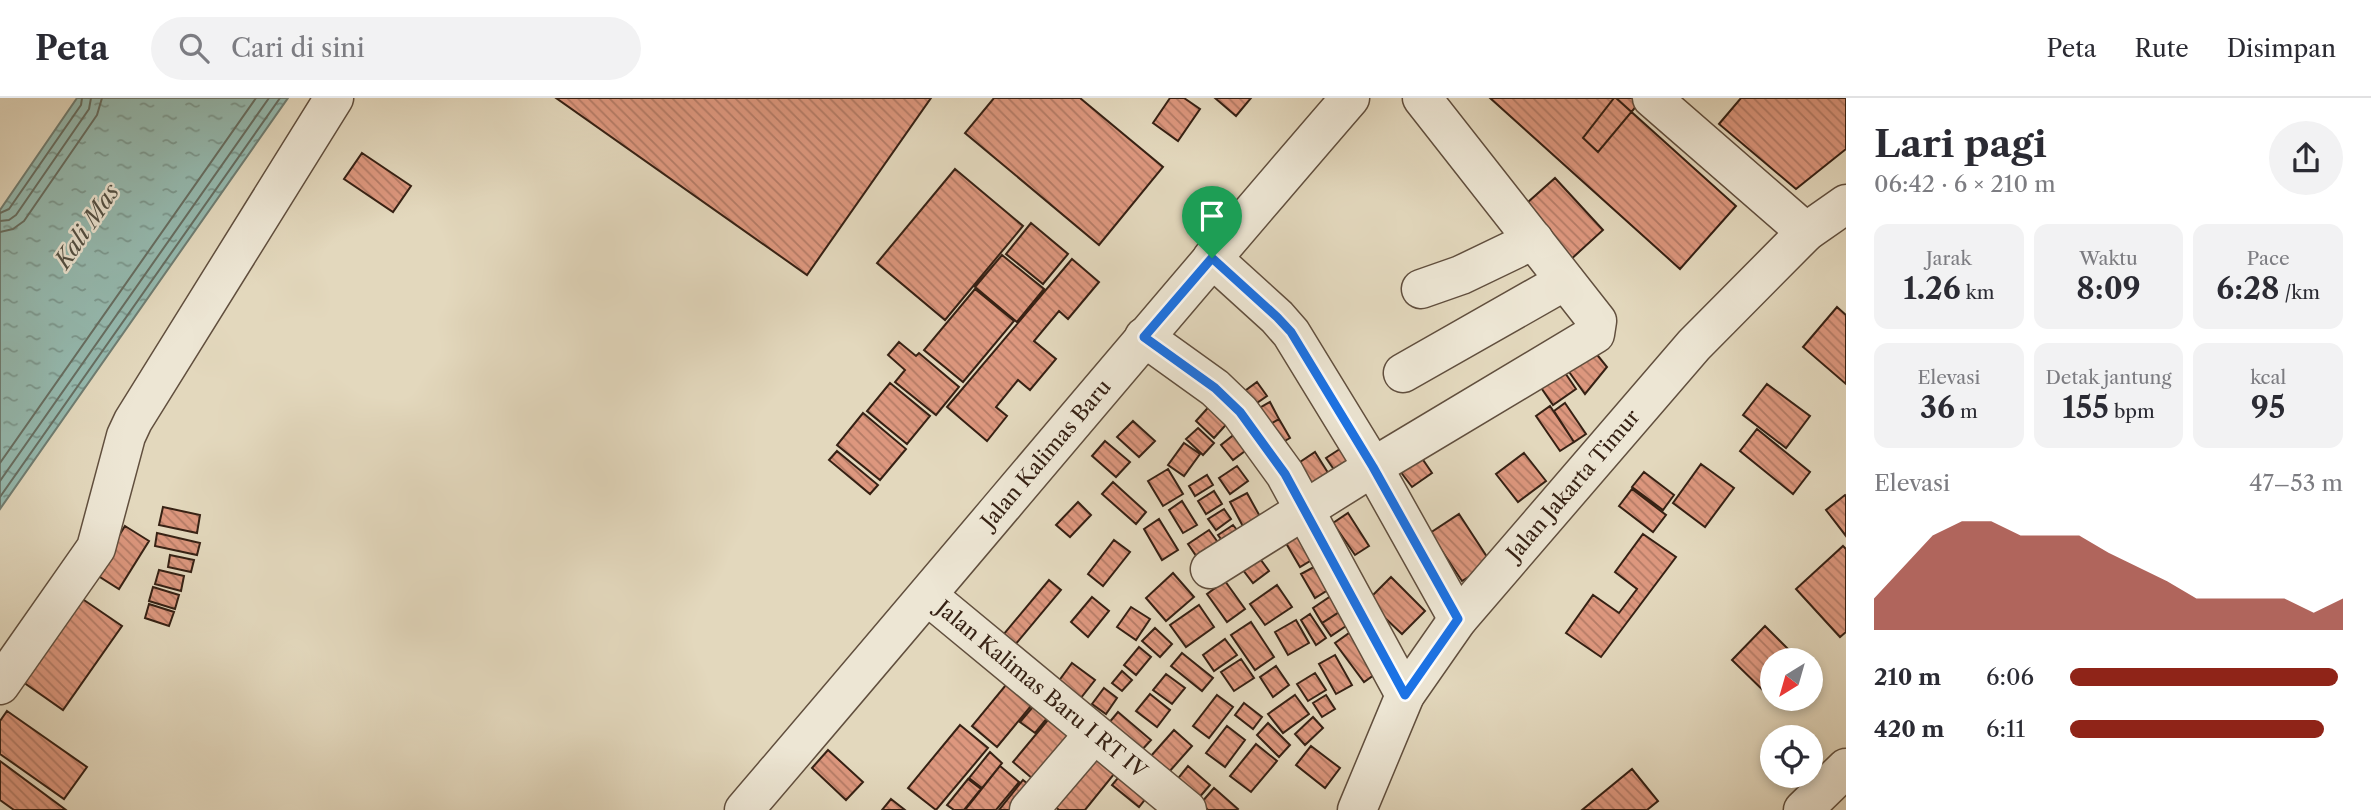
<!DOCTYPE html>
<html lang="id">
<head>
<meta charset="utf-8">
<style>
	body { margin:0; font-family:"Libre Caslon Text",serif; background:#f2f2f3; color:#2b2b33; height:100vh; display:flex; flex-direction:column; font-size:26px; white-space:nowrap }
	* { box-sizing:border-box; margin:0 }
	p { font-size:23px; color:#7c7c81 }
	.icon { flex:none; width:38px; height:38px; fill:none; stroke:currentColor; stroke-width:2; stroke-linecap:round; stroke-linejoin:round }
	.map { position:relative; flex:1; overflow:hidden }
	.drawer { display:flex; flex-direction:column; background:#fff; width:525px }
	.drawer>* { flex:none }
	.needle { width:46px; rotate:217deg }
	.controls { position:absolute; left:1760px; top:550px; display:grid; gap:14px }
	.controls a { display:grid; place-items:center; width:63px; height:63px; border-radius:50%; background:#fff; box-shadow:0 4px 10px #0003; font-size:35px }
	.pin { position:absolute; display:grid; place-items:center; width:60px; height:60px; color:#fff; margin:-72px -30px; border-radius:50% 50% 50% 0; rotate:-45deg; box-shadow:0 0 7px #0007 }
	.pin .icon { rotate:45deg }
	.round { display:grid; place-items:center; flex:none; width:74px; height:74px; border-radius:37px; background:#f2f2f3 }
	.overview { display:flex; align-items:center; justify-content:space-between; height:119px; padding:0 28px }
	h1 { font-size:38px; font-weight:700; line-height:52px }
	.metrics { display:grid; grid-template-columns:repeat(3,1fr); gap:10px; height:119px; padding:7px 28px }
	.metrics div { display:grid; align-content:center; border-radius:14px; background:#f2f2f3; text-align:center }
	.metrics b { font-size:30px; font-weight:700 }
	.metrics small { font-size:19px; font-weight:400 }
	.metrics p { font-size:19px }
	.chart { height:196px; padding:14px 28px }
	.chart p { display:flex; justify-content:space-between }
	.chart svg { width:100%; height:126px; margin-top:7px; fill:#8f2418; opacity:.7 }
	ul { padding:0 28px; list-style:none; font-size:23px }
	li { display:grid; grid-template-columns:112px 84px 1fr; align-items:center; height:52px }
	li i { height:18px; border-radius:9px; background:#8f2418 }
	header { display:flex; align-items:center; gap:42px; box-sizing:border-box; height:98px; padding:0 35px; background:#fff; border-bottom:2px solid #e1e1e2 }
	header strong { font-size:33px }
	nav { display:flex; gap:38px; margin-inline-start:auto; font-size:24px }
	.search { width:490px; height:63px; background:#f2f2f3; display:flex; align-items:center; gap:18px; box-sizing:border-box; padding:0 24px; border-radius:38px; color:#7c7c81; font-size:26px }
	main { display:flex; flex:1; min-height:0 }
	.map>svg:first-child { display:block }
	.water { fill:url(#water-ripples); stroke:#6f7d72; stroke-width:2 }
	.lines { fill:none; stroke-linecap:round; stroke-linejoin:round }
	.shore { stroke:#666e62; stroke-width:2 }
	.building { fill:url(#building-back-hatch); stroke:#362114; stroke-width:2 }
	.minor-casing { stroke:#614f3e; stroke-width:41 }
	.minor { stroke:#ede6d4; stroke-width:38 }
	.route-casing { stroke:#fff; stroke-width:14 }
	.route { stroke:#1a73e8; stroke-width:9 }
	.labels { text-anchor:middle; stroke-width:5; stroke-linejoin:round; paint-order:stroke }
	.street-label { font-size:21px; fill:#362114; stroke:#ede6d4 }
	.water-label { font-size:23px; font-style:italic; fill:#524f43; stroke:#ede6d4 }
</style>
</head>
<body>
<header>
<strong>Peta</strong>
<div class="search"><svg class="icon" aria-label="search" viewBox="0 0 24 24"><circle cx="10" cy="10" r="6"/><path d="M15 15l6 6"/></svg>Cari di sini</div>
<nav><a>Peta</a><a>Rute</a><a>Disimpan</a></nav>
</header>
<main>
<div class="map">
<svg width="1846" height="712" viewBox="0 0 1846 712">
	<defs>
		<pattern id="water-ripples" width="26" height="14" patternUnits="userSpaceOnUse" patternTransform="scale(1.75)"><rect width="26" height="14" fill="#95bab0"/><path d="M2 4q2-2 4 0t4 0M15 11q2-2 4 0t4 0" fill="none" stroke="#7a978e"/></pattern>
		<pattern id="building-back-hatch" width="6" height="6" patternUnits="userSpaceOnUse" patternTransform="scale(1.75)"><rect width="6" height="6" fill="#dd977e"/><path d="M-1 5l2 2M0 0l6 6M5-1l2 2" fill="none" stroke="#b47b66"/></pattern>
	</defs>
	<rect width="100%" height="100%" fill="#e3d8bd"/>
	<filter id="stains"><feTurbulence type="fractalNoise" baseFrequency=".00286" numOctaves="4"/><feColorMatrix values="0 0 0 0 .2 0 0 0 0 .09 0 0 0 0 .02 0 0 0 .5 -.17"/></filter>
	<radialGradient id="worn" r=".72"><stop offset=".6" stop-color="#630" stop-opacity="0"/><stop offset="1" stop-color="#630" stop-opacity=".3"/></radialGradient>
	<path class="water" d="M77 0H288L0 411V112Z"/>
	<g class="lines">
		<path class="shore" d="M0 115 9 111 81 7 82 0
			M0 123 9 122 16 117 89 11 91 0
			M0 134 13 131 24 123 97 17 102 0
			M0 365 256 0
			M0 383 269 0
			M0 399 280 0"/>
	</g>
	<path class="building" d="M556 0H931L807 177Z
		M994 0H1080L1163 69 1099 147 965 35Z
		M1170 0H1184L1200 11 1178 43 1153 25Z
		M1215 0H1251L1236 18Z
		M1490 0H1616L1736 108 1680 171Z
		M1614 0H1643L1598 54 1583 40Z
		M1741 0H1846V51L1796 91 1719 26Z
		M362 55 411 88 393 114 344 81Z
		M955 71 1023 128 945 222 877 165Z
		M1555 80 1603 132 1568 164 1519 112Z
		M1031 125 1068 156 1043 186 1006 156Z
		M1002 157 1044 191 1017 224 975 189Z
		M1072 161 1099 184 1068 221 1059 213 1034 243 1056 261 1030 292 1018 282 996 309 1007 318 987 343 947 309Z
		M975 191 1014 223 963 284 924 252Z
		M1837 209 1846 217V286L1803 249Z
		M899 244 916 258 919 255 959 289 936 317 895 284 905 272 888 257Z
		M1594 253 1607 269 1585 296 1567 271Z
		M1557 263 1576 291 1553 307 1533 278Z
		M1257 284 1267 298 1251 309 1242 295Z
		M890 285 930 318 907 346 867 313Z
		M1767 286 1810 318 1786 350 1743 317Z
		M1214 303 1232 320 1214 340 1196 323Z
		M1270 304 1279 321 1265 329 1256 312Z
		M1565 305 1586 336 1574 344 1554 313Z
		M1550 308 1574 344 1560 353 1536 318Z
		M863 315 906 351 880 382 837 347Z
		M1279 321 1290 340 1276 348 1265 329Z
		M1133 323 1155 343 1139 359 1117 339Z
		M1198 330 1214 345 1203 357 1186 341Z
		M1241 331 1253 347 1233 362 1221 347Z
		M1757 331 1810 374 1793 396 1740 353Z
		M1105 343 1130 364 1116 379 1092 358Z
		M1184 345 1200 356 1184 378 1168 367Z
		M1346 347 1357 363 1337 376 1326 360Z
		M1415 350 1432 375 1412 389 1394 365Z
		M837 353 878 387 870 396 829 362Z
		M1315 354 1330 378 1312 390 1297 366Z
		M1524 355 1546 383 1518 404 1496 376Z
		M1701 366 1734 390 1705 429 1673 405Z
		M1237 368 1248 383 1230 396 1219 380Z
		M1168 371 1183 396 1163 408 1148 383Z
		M1644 374 1674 397 1663 412 1632 389Z
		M1207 377 1213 387 1195 398 1189 388Z
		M1113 384 1146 414 1136 426 1102 396Z
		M1632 391 1666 417 1653 434 1619 408Z
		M1214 393 1222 406 1206 416 1198 403Z
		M1247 395 1263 424 1246 434 1230 404Z
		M1845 397 1846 398V438L1826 412Z
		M1182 403 1197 427 1183 435 1169 412Z
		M1078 404 1091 417 1070 439 1056 427Z
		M163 409 200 417 197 435 159 427Z
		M1224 411 1231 421 1216 432 1208 421Z
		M1348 415 1369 448 1355 457 1333 425Z
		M1459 416 1491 465 1462 483 1430 435Z
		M1159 421 1178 452 1162 462 1144 431Z
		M1233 427 1241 437 1225 447 1218 437Z
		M125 428 149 443 119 491 95 476Z
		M1302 428 1320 457 1300 469 1283 440Z
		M1209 432 1222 450 1201 465 1188 446Z
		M157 435 200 445 197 457 155 448Z
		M1643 436 1676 459 1601 559 1566 535 1593 497 1619 515 1637 491 1615 474Z
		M1114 442 1130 454 1103 488 1088 476Z
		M1843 448 1846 451V534L1840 539 1796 491Z
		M1253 451 1269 473 1253 485 1236 463Z
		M170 457 194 462 191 474 168 469Z
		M1323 464 1336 487 1315 500 1301 476Z
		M159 472 184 478 181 493 155 486Z
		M1173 475 1194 499 1166 523 1146 500Z
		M1391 479 1425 513 1402 536 1367 503Z
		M1049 482 1061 492 1015 547 1003 537Z
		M1225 483 1245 511 1227 524 1207 496Z
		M1277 487 1292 509 1265 527 1250 506Z
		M153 489 179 497 175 511 149 503Z
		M1334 496 1344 511 1322 525 1313 510Z
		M1092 499 1109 513 1088 539 1071 524Z
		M81 500 122 528 63 612 23 584Z
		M149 506 174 514 169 528 145 520Z
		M1199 507 1214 529 1186 549 1170 527Z
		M1131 509 1150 521 1136 542 1117 529Z
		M1344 511 1352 524 1331 538 1322 525Z
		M1310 516 1326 540 1316 547 1301 522Z
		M1296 522 1309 545 1288 557 1275 534Z
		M1251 524 1274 559 1255 572 1231 537Z
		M1765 528 1799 562H1773V600H1778L1775 604 1732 562Z
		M1155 530 1172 546 1160 559 1142 543Z
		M1352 533 1381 572 1364 584 1335 545Z
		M1225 541 1237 557 1214 573 1203 557Z
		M1139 549 1151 559 1136 577 1124 567Z
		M1182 555 1213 580 1202 593 1171 568Z
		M1335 557 1352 587 1336 596 1319 566Z
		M1241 561 1254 580 1234 593 1221 574Z
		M1072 565 1095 582 1080 601 1058 584Z
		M1276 568 1289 587 1273 599 1260 579Z
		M1122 573 1132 582 1122 593 1112 585Z
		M1315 575 1326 592 1308 603 1297 586Z
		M1015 576 1040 597 997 649 972 628Z
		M1166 576 1185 590 1172 606 1153 592Z
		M1104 590 1117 600 1106 616 1092 606Z
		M1150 596 1170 612 1157 629 1136 613Z
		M1043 597 1057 608 1035 635 1020 624Z
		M1217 597 1233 609 1209 640 1193 628Z
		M1295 597 1309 616 1283 635 1268 616Z
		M1326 597 1335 611 1322 619 1313 605Z
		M1244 605 1262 619 1253 631 1235 617Z
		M1057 611 1076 627 1033 681 1013 664Z
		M7 613 87 669 64 701 0 656V623Z
		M1118 614 1151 642 1140 654 1108 626Z
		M1313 619 1323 630 1305 647 1295 636Z
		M1268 625 1290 647 1279 659 1257 637Z
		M960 627 988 650 936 712 908 690Z
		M1227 628 1245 642 1225 669 1206 655Z
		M1174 632 1192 648 1169 674 1151 658Z
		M1097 644 1123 665 1085 712H1059L1048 703Z
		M1256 646 1277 663 1251 694 1230 678Z
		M1311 648 1340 670 1325 690 1296 667Z
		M828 652 863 684 846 702 812 670Z
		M990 654 1002 665 982 690 969 680Z
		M0 663 66 712H14L0 702Z
		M1000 668 1019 684 996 712H965Z
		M1128 668 1155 689 1139 709 1112 687Z
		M1188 668 1210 687 1197 702 1175 684Z
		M1632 671 1658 703 1647 712H1582Z
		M968 681 981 691 964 712H954L947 707Z
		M1023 682 1040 696 1027 712H999Z
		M1214 690 1238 711 1237 712H1208L1201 705Z
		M891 701 905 712H882Z"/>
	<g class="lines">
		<g class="minor-casing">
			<g id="minor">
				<path d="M1652 0 1806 134"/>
				<path d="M1212 160 1277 219 1291 235 1373 369 1458 521"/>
				<path d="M1421 191 1461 177 1534 142"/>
				<path d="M1144 239 1215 290 1240 314 1285 376 1405 597"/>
				<path d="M1403 275 1565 183"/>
				<path d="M1210 471 1373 369 1595 236 1597 223 1422 0"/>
				<path id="s1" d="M928 498 1187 712"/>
				<path d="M0 587 96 450 126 338 133 323 334 0"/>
				<path id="s2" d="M744 712C947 475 1146 236 1350 0"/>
				<path d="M1029 712 1093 637"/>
				<path id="s3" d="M1357 712 1405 597 1458 521 1694 247 1806 134 1846 106"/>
				<path d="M1803 712 1846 670"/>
			</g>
		</g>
		<use href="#minor" class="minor"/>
	</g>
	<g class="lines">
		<g class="route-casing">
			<path id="route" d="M1212 160 1277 219 1291 234 1373 369 1458 521 1405 597 1285 376 1240 314 1215 290 1144 239Z"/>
		</g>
		<use href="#route" class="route"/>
	</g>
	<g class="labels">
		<g class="street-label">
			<text dy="7" stroke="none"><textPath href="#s2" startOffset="467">Jalan Kalimas Baru</textPath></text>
			<text dy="7" stroke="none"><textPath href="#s3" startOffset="394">Jalan Jakarta Timur</textPath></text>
			<text dy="7" stroke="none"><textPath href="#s1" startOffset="147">Jalan Kalimas Baru I RT IV</textPath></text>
		</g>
		<g class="water-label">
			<text transform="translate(87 128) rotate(-56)" y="8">Kali Mas</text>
		</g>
	</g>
	<rect width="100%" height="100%" filter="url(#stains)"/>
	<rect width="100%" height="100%" fill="url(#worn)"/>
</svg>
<div class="controls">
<a><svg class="needle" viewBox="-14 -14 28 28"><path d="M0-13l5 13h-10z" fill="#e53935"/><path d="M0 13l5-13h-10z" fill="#7c7c81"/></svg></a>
<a><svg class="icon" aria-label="locate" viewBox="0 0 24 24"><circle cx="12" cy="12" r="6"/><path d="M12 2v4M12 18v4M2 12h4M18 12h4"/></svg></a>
</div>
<div class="pin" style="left:1212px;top:160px;background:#1e9e55"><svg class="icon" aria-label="arrive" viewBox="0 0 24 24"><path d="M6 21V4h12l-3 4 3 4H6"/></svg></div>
</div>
<section class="drawer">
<div class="overview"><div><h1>Lari pagi</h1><p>06:42 · 6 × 210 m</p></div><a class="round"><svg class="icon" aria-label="share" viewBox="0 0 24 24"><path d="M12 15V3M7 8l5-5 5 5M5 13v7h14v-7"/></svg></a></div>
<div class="metrics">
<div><p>Jarak</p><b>1.26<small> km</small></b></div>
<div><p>Waktu</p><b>8:09</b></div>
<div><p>Pace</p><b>6:28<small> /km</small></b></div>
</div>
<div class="metrics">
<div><p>Elevasi</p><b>36<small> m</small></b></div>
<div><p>Detak jantung</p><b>155<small> bpm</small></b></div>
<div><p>kcal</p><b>95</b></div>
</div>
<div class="chart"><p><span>Elevasi</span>47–53 m</p>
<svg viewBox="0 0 160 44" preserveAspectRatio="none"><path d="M0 44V33L10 22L20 11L30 6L40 6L50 11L60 11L70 11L80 17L90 22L100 27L110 33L120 33L130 33L140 33L150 38L160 33V44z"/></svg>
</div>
<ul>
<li><b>210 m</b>6:06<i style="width:98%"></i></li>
<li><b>420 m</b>6:11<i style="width:93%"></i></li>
</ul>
</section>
</main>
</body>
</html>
